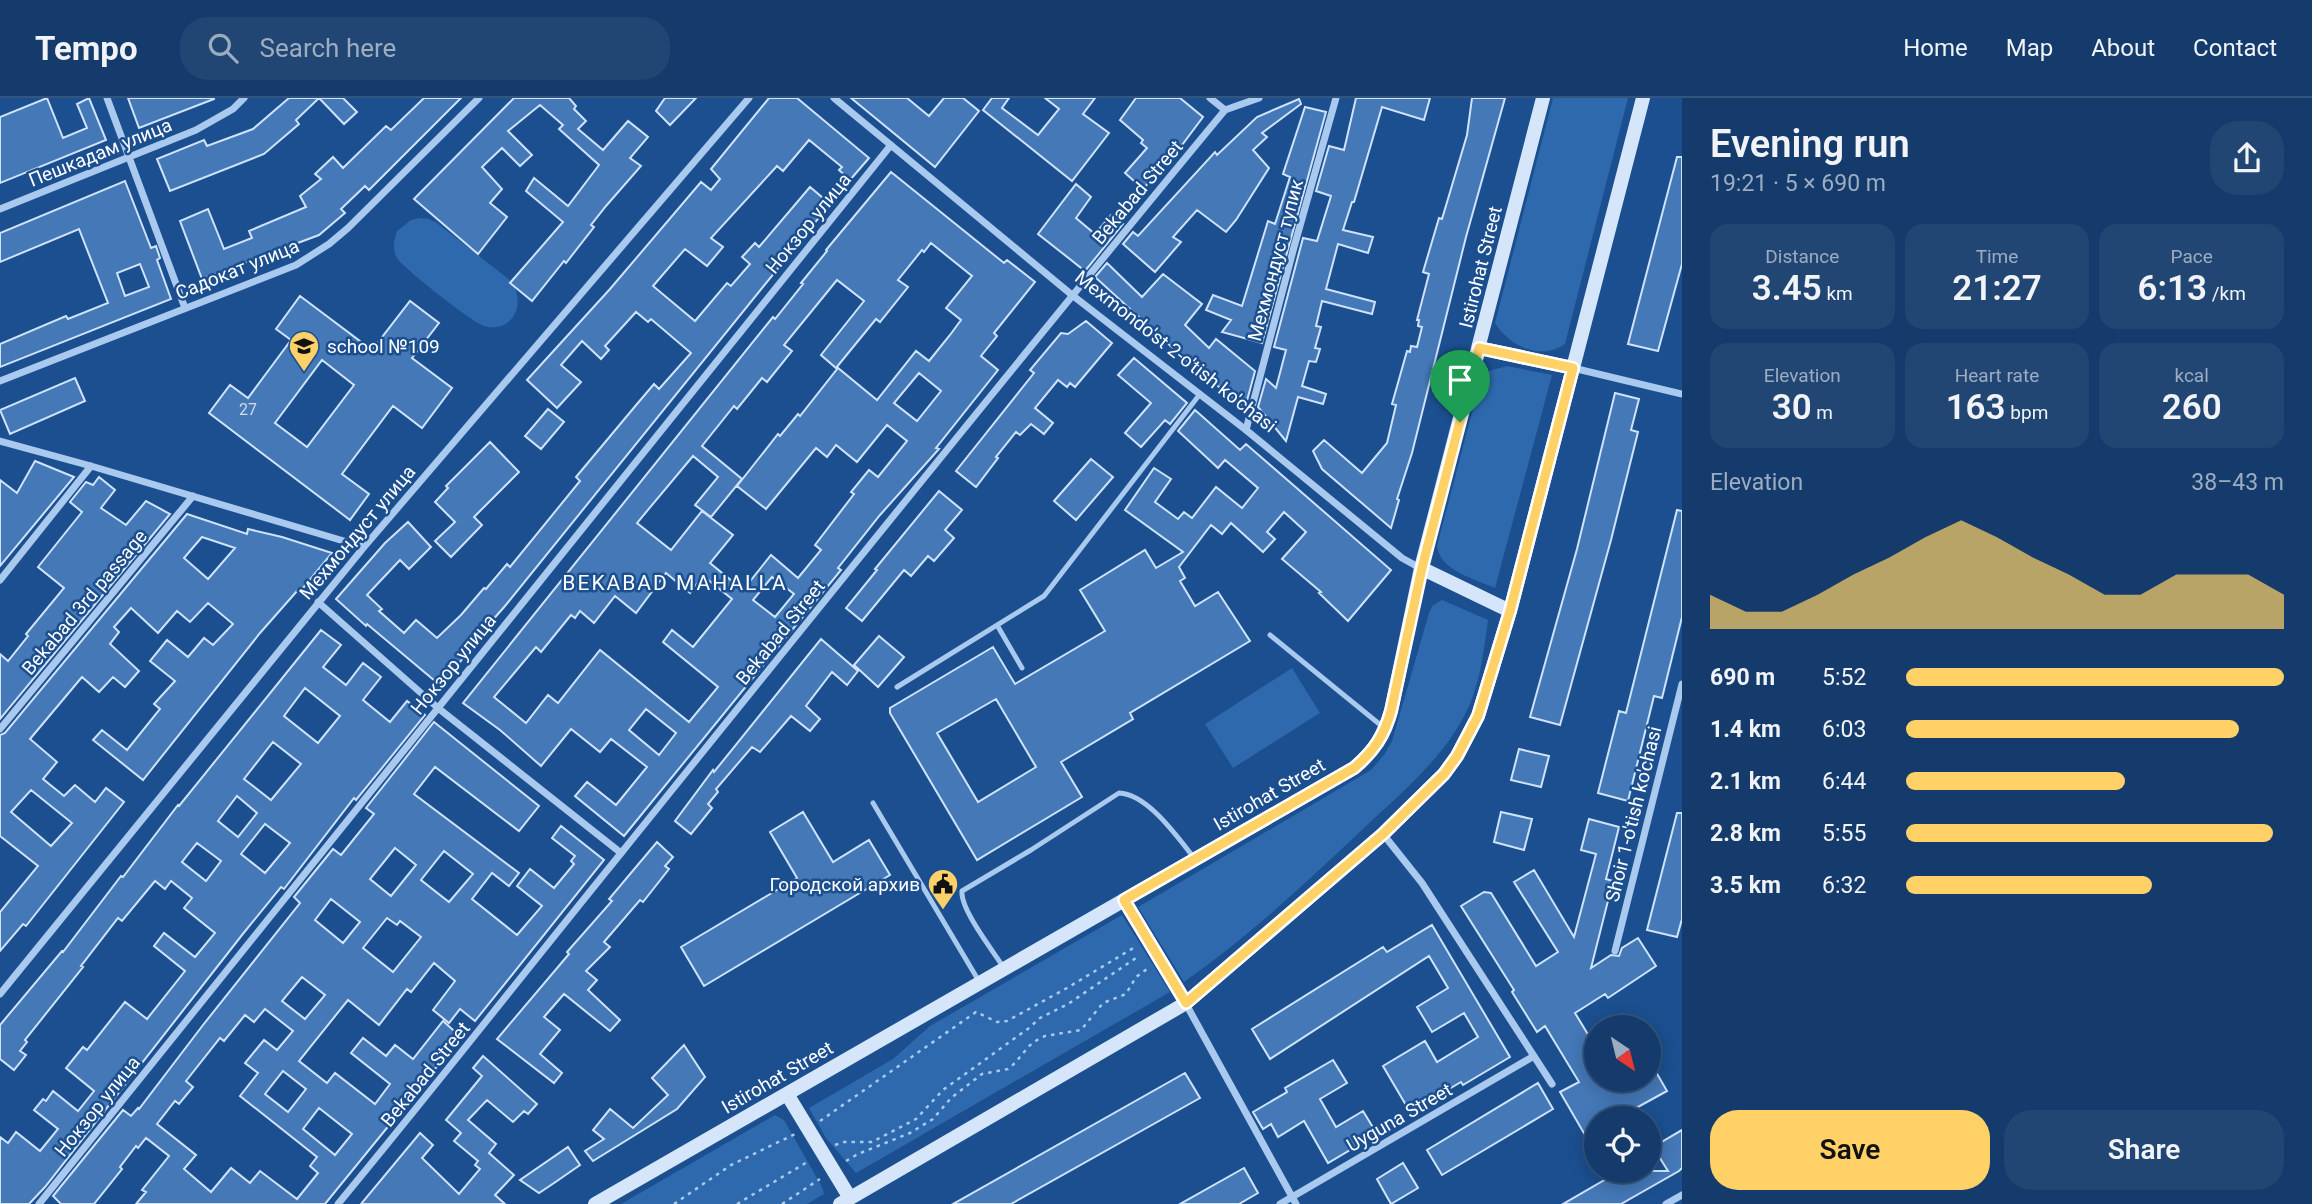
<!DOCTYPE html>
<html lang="en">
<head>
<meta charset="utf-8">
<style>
	body { margin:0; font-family:Roboto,sans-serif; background:#214673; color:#f1f3f6; height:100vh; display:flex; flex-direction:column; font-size:26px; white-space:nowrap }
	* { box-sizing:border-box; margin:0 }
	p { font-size:23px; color:#9dadc1 }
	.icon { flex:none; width:38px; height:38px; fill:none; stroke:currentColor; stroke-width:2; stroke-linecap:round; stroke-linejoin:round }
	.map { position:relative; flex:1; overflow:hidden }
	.panel { display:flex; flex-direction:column; background:#143b6b; width:630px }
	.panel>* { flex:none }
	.needle { width:46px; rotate:145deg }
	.fabs { position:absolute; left:1584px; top:917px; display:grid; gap:14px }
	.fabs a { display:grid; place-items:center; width:77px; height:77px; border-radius:50%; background:#143b6b; box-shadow:0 4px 18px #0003,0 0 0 2px #33557e; font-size:35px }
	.pin { position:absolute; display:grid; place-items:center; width:60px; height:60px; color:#fff; margin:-72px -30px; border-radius:50% 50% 50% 0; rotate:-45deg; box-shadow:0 0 7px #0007 }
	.pin .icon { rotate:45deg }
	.round { display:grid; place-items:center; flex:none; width:74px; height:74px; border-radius:28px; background:#214673 }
	.head { display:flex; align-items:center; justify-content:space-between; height:119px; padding:0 28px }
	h1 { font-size:38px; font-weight:600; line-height:52px }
	.metrics { display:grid; grid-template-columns:repeat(3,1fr); gap:10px; height:119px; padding:7px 28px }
	.metrics div { display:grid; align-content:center; border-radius:18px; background:#214673; text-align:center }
	.metrics b { font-size:35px; font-weight:600 }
	.metrics small { font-size:19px; font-weight:400 }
	.metrics p { font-size:19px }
	.chart { height:196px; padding:14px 28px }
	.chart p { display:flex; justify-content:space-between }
	.chart svg { width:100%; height:126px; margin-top:7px; fill:#ffd166; opacity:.7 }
	.cta { display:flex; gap:14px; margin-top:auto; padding:14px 28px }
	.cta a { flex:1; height:80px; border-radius:28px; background:#ffd166; color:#111; font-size:28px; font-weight:600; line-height:80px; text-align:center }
	.cta a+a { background:#214673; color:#f1f3f6 }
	ul { padding:0 28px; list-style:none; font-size:23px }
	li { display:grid; grid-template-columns:112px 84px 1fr; align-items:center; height:52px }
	li i { height:18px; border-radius:9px; background:#ffd166 }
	header { display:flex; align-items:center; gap:42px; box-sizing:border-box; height:98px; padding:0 35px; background:#143b6b; border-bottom:2px solid #33557e }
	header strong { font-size:33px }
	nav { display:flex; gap:38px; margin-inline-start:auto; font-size:24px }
	.search { width:490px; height:63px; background:#214673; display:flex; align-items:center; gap:18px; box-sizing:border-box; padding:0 24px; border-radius:28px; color:#9dadc1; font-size:26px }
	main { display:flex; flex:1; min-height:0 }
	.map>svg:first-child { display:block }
	.green { fill:#2e69ad }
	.building { fill:#4478b7; stroke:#cfe3fa; stroke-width:2; fill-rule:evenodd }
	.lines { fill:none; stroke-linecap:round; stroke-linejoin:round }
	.path { stroke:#a9c9ee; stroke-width:2.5; stroke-dasharray:3.5 5; stroke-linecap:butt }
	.lane { stroke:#a9c9ee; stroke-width:5 }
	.street { stroke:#a9c9ee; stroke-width:7 }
	.secondary { stroke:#d6e6fa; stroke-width:14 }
	.route-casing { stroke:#fff; stroke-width:14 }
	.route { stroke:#ffd166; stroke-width:9 }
	.labels { text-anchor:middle; stroke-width:5; stroke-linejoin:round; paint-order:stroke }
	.number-label { font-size:16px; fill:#d0dded }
	.street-label { font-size:19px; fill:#fff; stroke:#1b4f8f }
	.poi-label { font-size:19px; fill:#fff; stroke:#1b4f8f; text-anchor:start }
	.neighbourhood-label { font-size:21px; letter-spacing:2px; fill:#fff; stroke:#1b4f8f }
</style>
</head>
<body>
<header>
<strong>Tempo</strong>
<div class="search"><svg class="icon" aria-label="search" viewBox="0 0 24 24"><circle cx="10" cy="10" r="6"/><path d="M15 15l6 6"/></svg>Search here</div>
<nav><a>Home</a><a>Map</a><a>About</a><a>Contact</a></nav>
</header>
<main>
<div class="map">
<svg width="1682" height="1106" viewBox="0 0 1682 1106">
	<rect width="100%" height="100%" fill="#1b4f8f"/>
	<path class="green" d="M1553 0H1628L1565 246C1541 263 1509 248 1495 225Z
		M420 120 429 121 437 125 511 183C527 205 513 236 484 228 473 225 403 170 397 160 392 151 394 142 397 133L411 122Z
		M1507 268 1552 277 1495 490C1475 481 1440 473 1437 448L1480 284 1489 273Z
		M1442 502 1488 522C1484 550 1481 580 1470 606 1447 658 1403 693 1363 731 1306 785 1248 839 1184 884L1138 809 1371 672 1384 657 1392 643 1429 515 1432 508Z
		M1292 570 1320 615 1233 670 1205 626Z
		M1122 817 1170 894 856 1075 826 1040 809 1010 893 961 930 928Z
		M775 1017 784 1022 822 1089 824 1096 807 1106H621Z"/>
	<path class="building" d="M47 0 63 40 87 30 77 6 89 0 106 42 0 85V19Z
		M128 0H214V1L139 30Z
		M289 0H343L357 14 344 26 319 0 296 22 299 26 264 56 170 93 157 61 204 42 207 48 253 31Z
		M424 0H461L369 92 365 88 341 111 345 115 319 137 202 181 180 123 208 111 224 151 252 140 249 133 306 109 300 98 321 81 315 76 333 59 343 70 386 28 391 32Z
		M514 0H569L576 8 574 11 586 23 578 31 603 52 628 23 648 39 630 60 641 68 606 108 591 127 594 129 566 165 564 163 532 203 510 185 563 124 526 93 534 80 568 108 599 67 559 31 563 27 540 7 508 33 532 57 520 68 502 50 482 69 502 91 490 105 507 119 478 156 414 101Z
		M665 0H696L670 27 656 13Z
		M769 0H797L869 60 850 82 839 72 842 69 809 42 783 73 777 68 711 140 723 149 707 168 685 151 653 188 695 223 727 185 731 188 750 166 742 159 755 145 759 149 810 89 830 106 505 508 461 558 463 560 441 588 367 526 366 528 336 501 385 445 408 424 431 449 409 471 400 462 367 497 382 511 379 513 404 535 416 522 437 540 461 517 484 490 486 491 507 466 510 469 580 383 576 379 637 306 654 286 659 291 691 255 651 221 648 224 636 214 605 248 609 252 601 261 582 243 561 267 581 284 557 310 527 282 610 191 701 84 711 92 720 81 711 71Z
		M851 0H907L929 18 944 0H963L979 13 935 69Z
		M992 0H1009L1002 10 1038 37 1059 11 1045 0H1095L1083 16 1109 35 1072 83 983 12Z
		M1136 0H1180L1203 19 1167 67 1166 65 1143 91 1125 75 1147 50 1141 45 1143 42 1120 22Z
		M1356 0H1430L1424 22 1382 9 1354 104H1352L1343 132 1373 139 1368 155 1338 146 1326 191 1375 204 1372 216 1322 203 1316 228 1321 229 1315 250 1320 251 1316 264 1309 263 1302 288 1326 296 1323 306 1298 299 1286 343 1258 309 1266 281 1276 290 1286 252 1274 249 1303 140 1317 143 1331 98 1316 93 1329 48 1344 52Z
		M1472 0H1505L1466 139 1412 355 1397 401 1399 402 1391 430 1322 371 1313 353 1324 342 1362 375 1387 345 1396 307 1392 306 1407 253 1410 254 1411 248 1417 249 1422 229 1418 228 1419 222H1417L1429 176 1423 174 1439 120 1442 121 1467 37Z
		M1299 1 1301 6 1262 35 1267 39 1253 52 1269 70 1236 122 1226 134 1197 112 1173 139 1181 144 1155 174 1123 146 1133 134 1138 138 1215 54 1217 57 1257 19Z
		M1305 9 1326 14 1262 245 1222 234 1231 222 1206 212 1213 197 1242 208 1268 123 1275 126 1290 79 1283 76Z
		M1677 59H1682V166L1658 253 1628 246Z
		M891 74 1004 165 1007 162 1035 184 994 235 997 238 981 258 998 272 936 350 939 351 880 417 838 470 841 472 624 738 575 698 587 684 616 707 647 669 611 641 600 654 571 631 541 668 500 632 463 605 773 219 775 221 803 186 801 185 827 153 826 152ZM931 145 972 178 946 210 961 222 950 237 929 263 916 253 877 302 838 270 800 318 798 316 780 338 778 336 737 388 766 411 816 350 827 359 836 347 857 364 887 327 907 343 878 379 869 372 851 394 854 396 815 447 821 452 798 480 771 457 743 492 710 465 733 437 702 413 671 452 637 425 693 358 718 379 695 407 711 419 742 381 702 348 734 308 737 311 762 280 767 284 792 253 784 247 837 182 864 203 821 257 836 270 876 221 880 224 908 189 898 182 922 152 924 154ZM919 275 941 293 917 323 894 305ZM666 475 690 495 703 478 732 501 693 549 672 532 663 544 718 589 689 624 600 552 558 605 548 597 526 625 494 599 536 549 541 554 571 517 575 520 580 513 594 525 615 498 636 515ZM772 479 794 496 775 519 753 502ZM646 611 676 635 659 657 629 632Z
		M125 83 151 150 156 148 160 160 157 162 171 201 0 269V246L66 218 68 221 108 205 79 131 0 164V135ZM140 166 149 189 125 198 117 175Z
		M1076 86 1091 99 1076 120 1095 136 1111 117 1123 126 1085 173 1038 136Z
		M1107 165 1142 199 1163 176 1202 206 1185 227 1209 250 1216 241 1255 273 1245 310 1187 263 1095 179Z
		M300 198 372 252 410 203 439 225 412 260 452 290 422 330 393 308 342 376 369 396 350 422 209 315 230 287 248 300 291 242 276 231ZM322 262 354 287 307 349 275 325Z
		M1086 223 1112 245 1075 289 1070 285 1067 289 1058 282 1035 310 1053 325 1044 336 1031 326 1020 337 1016 334 996 359 998 360 976 389 956 373 1034 275 1030 272 1061 235 1068 236Z
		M1134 260 1187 305 1170 326 1165 322 1141 349 1125 335 1151 305 1118 277Z
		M75 280 85 303 10 336 0 312Z
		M1615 295 1639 301 1631 332 1638 334 1611 442 1560 627 1530 619 1577 451Z
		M548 311 564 324 541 351 525 338Z
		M1195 312 1240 352 1246 346 1391 472 1348 523 1319 495 1321 494 1282 461 1306 434 1284 414 1267 434 1275 441 1263 454 1231 425 1222 436 1211 427 1179 469 1185 480 1180 483 1195 508 1218 494 1250 543 1130 615 1133 621 1061 664 1082 699 977 762 890 615V610L993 549 1015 586 1105 533 1080 492 1145 452 1156 470 1183 454 1125 412 1154 370 1171 381 1155 404 1178 421 1184 414 1192 420 1216 389 1242 410 1258 390 1225 362 1218 370 1178 333ZM996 601 1036 669 978 704 937 635Z
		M490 344 519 374 474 419 482 427 451 459 435 443 455 424 435 404 448 390 446 388Z
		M1091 361 1113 379 1076 422 1054 403Z
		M35 363 74 379 0 468V382L17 395Z
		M99 379 115 392 101 410 126 427 146 403 170 416 0 621V556L8 563 28 538 26 536 64 490 38 469 82 414 70 404 86 384 93 387Z
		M939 393 962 412 945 432 954 440 934 463 928 458 911 478 904 472 862 523 846 510 877 472 875 471Z
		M1677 412 1682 413V519L1662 600 1654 598 1628 703 1598 695 1619 613 1626 615Z
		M187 416 247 436 248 431 282 439 332 455 299 495 297 493 260 535 143 682 93 642 102 632 127 652 160 611 154 606 175 583 150 563 167 542 188 559 204 540 213 547 233 526 208 505 190 524 177 513 158 535 131 510 114 529 119 534 110 546 139 573 125 589 113 579 99 594 82 579 30 641 57 664 43 681 64 698 75 687 95 704 106 690 124 704 26 828 23 826 0 853V814L38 768 0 738V637L5 635ZM202 439 235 450 208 481 184 460ZM31 692 72 725 51 748 11 714Z
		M321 532 341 547 323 569 346 587 363 565 381 579 363 602 390 624 407 603 425 617 356 702 354 700 284 791 281 789 242 837 45 1089 29 1106H0V1039L8 1045 16 1034 40 1053 58 1031 34 1012 43 1001 46 1003 53 993 78 1013 94 993 66 970 83 949 87 952 125 904 147 921 185 873 154 848 164 835 195 859 215 835 184 810 192 800 171 783 165 791 155 783 122 823 118 820 81 868 83 869 25 942 27 944 20 953 26 957 14 972 0 961V927L62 853 63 854 121 778 123 779 178 707 179 708ZM305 590 340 618 318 645 284 618ZM273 644 301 666 271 702 244 681ZM237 698 257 715 238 739 218 723ZM265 726 290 745 265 775 241 756ZM197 745 221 763 206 783 182 764Z
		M879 538 904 559 878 589 854 567Z
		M821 541 858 573 847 587 832 574 806 608 820 621 810 633 791 618 760 654 752 649 716 691 718 694 708 706 712 710 691 736 675 723 713 672 714 674Z
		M434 624 539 708 519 733 435 669 414 696 519 775 509 788 492 775 472 801 517 837 542 808 517 788 530 771 554 790 574 766 571 763 575 758 552 740 561 728 604 762 475 923 460 911 449 925 433 912 455 883 434 865 411 894 407 891 379 927 348 902 299 963 327 985 335 975 375 1006 390 986 351 955 363 940 386 958 395 947 413 961 443 923 461 939 325 1106H136L146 1094 142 1092 169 1058 146 1040 138 1050 136 1048 120 1069 122 1071 94 1106H61L53 1098 123 1012 131 1018 138 1010 139 1011 203 927 300 805 294 799 333 751 341 757 374 716 366 710ZM395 750 416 767 391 798 370 781ZM444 753 473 776 449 804 421 782ZM331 801 360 824 343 845 315 822ZM387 820 397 827 400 823 421 839 393 874 363 850ZM302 879 325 897 305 921 282 903ZM265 911 293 933 277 952 264 942 245 965 258 975 240 998 317 1059 310 1068 318 1075 297 1101 260 1073 250 1085 231 1070 211 1094 184 1071 196 1057 157 1026 175 1003 179 1006 193 989 186 983 220 940 224 943 245 917 254 924ZM283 973 306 991 288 1014 265 996ZM319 1010 352 1036 335 1057 303 1031Z
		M1519 651 1549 658 1541 689 1511 682Z
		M803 714 833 764 869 742 890 777 704 888 681 849 797 780 770 734Z
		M1501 714 1532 721 1524 752 1494 744Z
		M1677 715H1682V821L1677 839 1647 832Z
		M1589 721 1619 729 1606 781 1613 783 1591 870 1611 857 1619 858 1622 850 1638 840 1656 868 1608 900 1605 896 1575 915 1589 938 1596 933V982H1648V960L1667 993 1618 1020H1596V1031L1585 1037 1560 994 1579 984 1545 928 1537 934 1512 894 1514 892 1461 808 1484 794 1491 795 1536 868 1558 854 1514 784 1534 772 1574 839 1596 756 1581 752Z
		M657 744 673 759 665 768 669 771 643 804 640 802 604 844 610 849 586 873 597 882 588 892 620 922 610 933 564 896 544 919 560 932 540 956 562 975 554 985 497 941 569 856 567 854 612 803 609 801Z
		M1432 827 1510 959 1463 987 1461 984 1410 1014 1383 968 1425 943 1437 964 1478 939 1464 915 1432 934 1417 909 1448 890 1429 858 1270 961 1252 931 1383 849 1387 854Z
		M684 947 705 979 677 1011 593 1063 585 1053 604 1041 593 1032 610 1011 633 1030 668 997 652 980Z
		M483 958 537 1006 528 1016 524 1013 513 1024 487 1002 468 1022 496 1046 489 1055 514 1077 495 1097 505 1106H361L420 1035 433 1047 422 1060 459 1096 480 1071 475 1067 478 1063 454 1043 461 1035 446 1022 482 978 473 970Z
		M1333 962 1347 985 1320 1001 1336 1029 1363 1013 1377 1036 1328 1065 1304 1023 1278 1039 1271 1026 1263 1031 1253 1014 1287 994 1285 990Z
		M1185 975 1200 1000 1011 1106H953Z
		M1538 985 1553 1011 1442 1077 1427 1052Z
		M1682 1032V1070L1679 1073 1621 1106H1563L1620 1073H1668L1653 1049Z
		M568 1049 580 1067 557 1083 539 1095 520 1082Z
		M1403 1065 1418 1090 1391 1106 1377 1081Z
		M1244 1070 1258 1095 1239 1106H1180Z"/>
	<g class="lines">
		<path class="path" d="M820 1023 976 914 997 924 1007 923 1067 890 1135 849
			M835 1047 844 1044H872L916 1021 943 992 1029 930 1040 920 1068 906 1139 858
			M846 1063 858 1056 910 1035 933 1021 951 1000 982 976 1008 971 1015 965 1029 948 1037 942 1045 938 1081 932 1103 905 1126 896 1136 879 1147 871
			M674 1106 731 1067 795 1036
			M737 1106 809 1063
			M782 1106 820 1081"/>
		<path class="lane" d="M997 527 1022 570
			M1270 537 1383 629
			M897 589 1044 498 1200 296
			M873 705 980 885
			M1004 870C993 853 960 811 962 793L1031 752 1119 695C1148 696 1178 740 1195 761"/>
		<path class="street" d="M107 0 185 210
			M834 0 1072 197 1246 332 1402 460 1420 470
			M1210 0 1225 12
			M0 111 196 32 233 11 244 0
			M1573 270 1682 296
			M0 283 296 167 329 146 348 130 479 0
			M1246 332 1294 149 1336 0
			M0 343 91 368 364 449
			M0 482 91 368
			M318 504 438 610 621 755
			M0 631 193 398
			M1383 736 1422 785 1552 986
			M1615 853 1682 586
			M0 896 364 449 749 0
			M1186 906 1296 1106
			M39 1106 891 47
			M338 1106C434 990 527 871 622 754 822 506 1022 257 1225 12L1259 0
			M1280 1106 1534 958
			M1666 1106 1682 1097"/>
		<path class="secondary" d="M1479 250 1573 270
			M1421 470 1510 513
			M1124 802 1186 905
			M787 996 850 1100
			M595 1106 1354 670C1374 653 1384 638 1391 613L1421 470 1543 0
			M840 1106 1186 905 1383 736 1444 676 1457 658 1478 618 1510 513 1643 0"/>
	</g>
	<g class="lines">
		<g class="route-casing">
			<path id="route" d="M1479 250 1573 270 1510 513 1478 618 1457 658 1444 676 1383 736 1186 905 1124 802 1354 670C1374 653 1384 638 1391 613L1422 470Z"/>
		</g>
		<use href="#route" class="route"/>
	</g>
	<defs>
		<g id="school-pin" transform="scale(1.575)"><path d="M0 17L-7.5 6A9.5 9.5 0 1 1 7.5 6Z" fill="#ffd166" stroke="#1b4f8f"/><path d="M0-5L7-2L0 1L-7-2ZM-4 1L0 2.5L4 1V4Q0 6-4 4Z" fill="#111"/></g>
		<g id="civic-pin" transform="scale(1.575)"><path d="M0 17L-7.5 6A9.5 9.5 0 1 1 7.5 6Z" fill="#ffd166" stroke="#1b4f8f"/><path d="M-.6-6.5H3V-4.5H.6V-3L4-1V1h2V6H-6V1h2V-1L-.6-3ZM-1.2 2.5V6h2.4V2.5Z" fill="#111"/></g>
	</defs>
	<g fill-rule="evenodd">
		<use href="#school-pin" x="304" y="248"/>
		<use href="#civic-pin" x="943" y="786"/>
	</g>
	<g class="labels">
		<g class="number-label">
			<text x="248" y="317">27</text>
		</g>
		<g class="street-label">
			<text transform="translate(100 54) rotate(-22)" y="7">Пешкадам улица</text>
			<text transform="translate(1137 94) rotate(-50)" y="7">Bekabad Street</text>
			<text transform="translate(808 125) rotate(-51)" y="7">Нокзор улица</text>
			<text transform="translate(1275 162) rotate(-75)" y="7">Мехмондуст тупик</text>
			<text transform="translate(1480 169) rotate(-76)" y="7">Istirohat Street</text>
			<text transform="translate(237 171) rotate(-22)" y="7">Садокат улица</text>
			<text transform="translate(1176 253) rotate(38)" y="7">Mexmondo'st 2-o'tish ko'chasi</text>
			<text transform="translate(357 434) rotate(-50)" y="7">Мехмондуст улица</text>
			<text transform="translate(84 504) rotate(-50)" y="7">Bekabad 3rd passage</text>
			<text transform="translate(780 534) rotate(-51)" y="7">Bekabad Street</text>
			<text transform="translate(453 566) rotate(-51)" y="7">Нокзор улица</text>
			<text transform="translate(1269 696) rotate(-30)" y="7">Istirohat Street</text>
			<text transform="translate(1633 716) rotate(-76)" y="7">Shoir 1-o'tish ko'chasi</text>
			<text transform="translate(425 976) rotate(-51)" y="7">Bekabad Street</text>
			<text transform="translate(777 979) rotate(-30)" y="7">Istirohat Street</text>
			<text transform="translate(97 1008) rotate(-51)" y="7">Нокзор улица</text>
			<text transform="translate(1399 1019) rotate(-30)" y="7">Uyguna Street</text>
		</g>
		<g class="poi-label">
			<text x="327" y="255">school №109</text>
			<text x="920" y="793" text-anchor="end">Городской архив</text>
		</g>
		<g class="neighbourhood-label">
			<text x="675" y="492">BEKABAD MAHALLA</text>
		</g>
	</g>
</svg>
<div class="fabs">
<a><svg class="needle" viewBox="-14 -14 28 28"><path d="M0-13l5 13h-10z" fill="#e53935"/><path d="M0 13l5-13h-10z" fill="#9dadc1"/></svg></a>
<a><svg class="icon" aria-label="locate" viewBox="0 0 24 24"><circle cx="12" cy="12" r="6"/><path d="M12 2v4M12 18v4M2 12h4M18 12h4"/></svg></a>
</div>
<div class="pin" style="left:1460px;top:324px;background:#1e9e55"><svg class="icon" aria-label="arrive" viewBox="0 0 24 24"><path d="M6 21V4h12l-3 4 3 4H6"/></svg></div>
</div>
<section class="panel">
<div class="head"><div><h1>Evening run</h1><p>19:21 · 5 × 690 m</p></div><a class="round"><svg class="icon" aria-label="share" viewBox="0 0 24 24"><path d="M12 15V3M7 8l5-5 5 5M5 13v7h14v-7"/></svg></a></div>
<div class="metrics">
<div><p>Distance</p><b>3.45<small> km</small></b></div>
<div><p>Time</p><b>21:27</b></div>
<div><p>Pace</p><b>6:13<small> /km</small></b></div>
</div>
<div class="metrics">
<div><p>Elevation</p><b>30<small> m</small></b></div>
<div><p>Heart rate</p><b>163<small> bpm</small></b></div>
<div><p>kcal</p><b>260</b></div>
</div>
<div class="chart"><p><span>Elevation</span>38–43 m</p>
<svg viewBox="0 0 160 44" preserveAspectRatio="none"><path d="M0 44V32L10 38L20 38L30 32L40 25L50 19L60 12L70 6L80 12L90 19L100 25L110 32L120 32L130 25L140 25L150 25L160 32V44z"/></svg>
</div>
<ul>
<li><b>690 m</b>5:52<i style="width:100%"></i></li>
<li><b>1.4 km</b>6:03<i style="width:88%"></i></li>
<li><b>2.1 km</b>6:44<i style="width:58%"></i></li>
<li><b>2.8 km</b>5:55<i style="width:97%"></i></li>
<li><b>3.5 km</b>6:32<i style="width:65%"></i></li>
</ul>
<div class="cta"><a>Save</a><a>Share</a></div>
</section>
</main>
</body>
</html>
